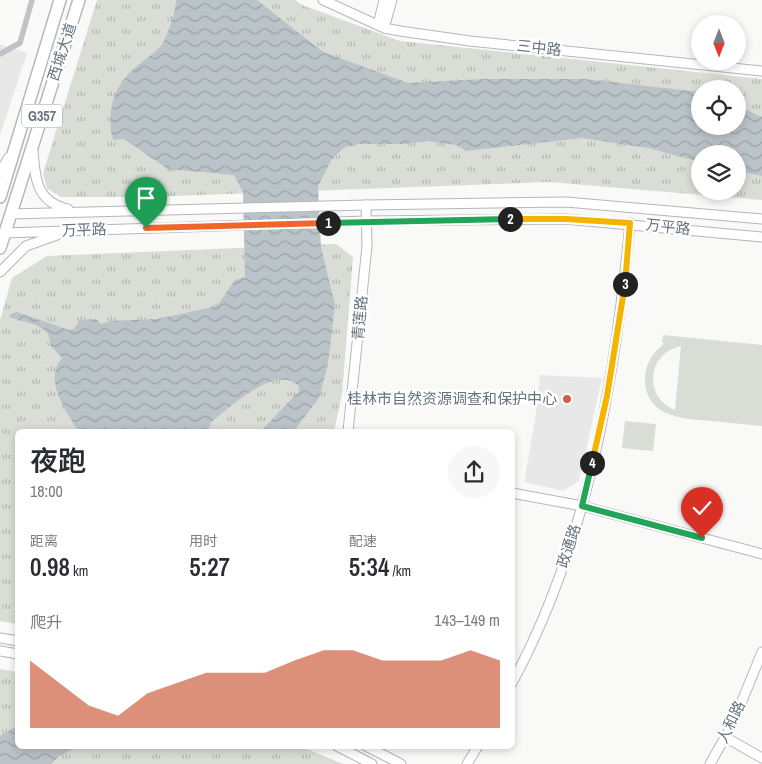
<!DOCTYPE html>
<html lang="zh">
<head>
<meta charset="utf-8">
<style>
	body { margin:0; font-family:"Archivo Narrow","Noto Sans SC",sans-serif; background:#f7f7f7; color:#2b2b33; height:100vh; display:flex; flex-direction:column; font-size:19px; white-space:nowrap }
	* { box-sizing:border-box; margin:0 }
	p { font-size:16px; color:#7c7c81 }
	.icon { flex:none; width:28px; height:28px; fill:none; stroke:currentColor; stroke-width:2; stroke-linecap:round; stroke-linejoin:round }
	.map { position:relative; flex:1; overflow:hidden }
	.panel { position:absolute; left:15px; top:429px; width:500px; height:320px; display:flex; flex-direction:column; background:#fff; border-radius:8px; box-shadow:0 2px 8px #0003 }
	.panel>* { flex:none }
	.needle { width:32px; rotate:180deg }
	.fabs { position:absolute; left:691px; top:15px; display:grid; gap:10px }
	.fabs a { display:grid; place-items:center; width:55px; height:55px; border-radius:50%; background:#fff; box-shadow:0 2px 8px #0003; font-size:25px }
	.pin { position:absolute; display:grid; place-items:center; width:42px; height:42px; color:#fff; margin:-51px -21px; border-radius:50% 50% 50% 0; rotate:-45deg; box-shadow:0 0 5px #0007 }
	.pin .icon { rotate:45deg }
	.km { position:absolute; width:25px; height:25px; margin:-12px; border-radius:50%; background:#222; color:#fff; font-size:14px; line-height:25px; text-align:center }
	.round { display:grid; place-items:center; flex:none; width:52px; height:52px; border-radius:26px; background:#f7f7f7 }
	.headline { display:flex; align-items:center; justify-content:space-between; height:85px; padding:0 15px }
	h1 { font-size:28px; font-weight:600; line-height:38px }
	.stats { display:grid; grid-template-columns:repeat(3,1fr); gap:8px; height:85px; padding:5px 15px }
	.stats div { display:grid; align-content:center }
	.stats b { font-size:25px; font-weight:600 }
	.stats small { font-size:14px; font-weight:400 }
	.stats p { font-size:14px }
	.chart { height:140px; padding:10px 15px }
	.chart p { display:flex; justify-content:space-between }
	.chart svg { width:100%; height:90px; margin-top:5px; fill:#ce6242; opacity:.7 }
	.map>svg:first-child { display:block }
	.built { fill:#e7e8e7 }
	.park { fill:url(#park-tufts); fill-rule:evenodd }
	.garden { fill:#d9ddd6; fill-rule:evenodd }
	.water { fill:url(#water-waves) }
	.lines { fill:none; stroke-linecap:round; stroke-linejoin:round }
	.secondary-casing { stroke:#b4b8bc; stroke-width:11 }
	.primary-casing { stroke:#b3b7ba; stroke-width:11 }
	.highway-casing { stroke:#b5b8bb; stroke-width:14 }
	.street { stroke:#bfc2c6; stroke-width:5.5 }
	.secondary { stroke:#fff; stroke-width:9 }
	.primary { stroke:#fff; stroke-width:9 }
	.highway { stroke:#fff; stroke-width:11 }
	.split-1-casing { stroke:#fff; stroke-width:10 }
	.split-2-casing { stroke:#fff; stroke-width:10 }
	.split-3-casing { stroke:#fff; stroke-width:10 }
	.split-4-casing { stroke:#fff; stroke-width:10 }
	.split-5-casing { stroke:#fff; stroke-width:10 }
	.split-1 { stroke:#f0652b; stroke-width:6 }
	.split-2 { stroke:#22a559; stroke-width:6 }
	.split-3 { stroke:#f5b400; stroke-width:6 }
	.split-4 { stroke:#f5b400; stroke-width:6 }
	.split-5 { stroke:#22a559; stroke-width:6 }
	.poi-dot { fill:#ce6242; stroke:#fff; stroke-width:2 }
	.labels { text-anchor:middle; stroke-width:5; stroke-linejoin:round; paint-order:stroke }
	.shield { fill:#fff; stroke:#959ea5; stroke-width:1 }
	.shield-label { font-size:14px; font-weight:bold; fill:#67747e }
	.street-label { font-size:15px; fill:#67747e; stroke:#fff }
	.poi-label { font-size:15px; fill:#67747e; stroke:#fff; text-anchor:end }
</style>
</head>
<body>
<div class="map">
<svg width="762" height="764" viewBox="0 0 762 764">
	<defs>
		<pattern id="park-tufts" width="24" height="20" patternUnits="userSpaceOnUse" patternTransform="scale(1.25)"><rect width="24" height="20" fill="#d9ddd6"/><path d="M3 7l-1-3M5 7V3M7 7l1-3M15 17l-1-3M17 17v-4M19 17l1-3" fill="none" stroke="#b4b8b3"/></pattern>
		<pattern id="water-waves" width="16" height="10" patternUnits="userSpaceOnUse" patternTransform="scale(1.25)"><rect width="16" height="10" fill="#bac3c7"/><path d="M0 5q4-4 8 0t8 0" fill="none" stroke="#9ba3a7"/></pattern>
	</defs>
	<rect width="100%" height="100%" fill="#f9f9f7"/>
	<path class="built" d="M0 44 27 53 0 135Z
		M540 375 602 378 579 481 563 491 524 482 535 420Z"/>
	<path class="park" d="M97 0H295L302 5 400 41 762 79V200L549 182 145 197H61L47 188 43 173ZM700 89H738V126H700ZM700 154H738V191H700Z
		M336 244 353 257 342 394 334 431H18L17 624 0 621V320L12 278 47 256Z
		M0 669 17 672 18 746H300L343 764H0Z"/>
	<path class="garden" d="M663 335 762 345V426C745 424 728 423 712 421 683 419 645 417 645 379 645 364 653 352 665 343H662ZM681 346 675 410C643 397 647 353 681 346Z
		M625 421 656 424 653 451 622 448Z"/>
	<path class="water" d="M176 0H257L323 52 408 83 483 79H585L700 92V126H738V106L762 117V176L738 171V154H700V162L648 148 582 138 466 151 456 145 428 141 402 144H359L345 147 332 159 318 186 321 247 335 305 328 364 319 398 294 431H261L299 391 298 385C273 365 231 407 211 422L208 431H78C66 409 43 382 62 358L51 346 48 334 43 329 36 325 9 317 11 314 17 312 69 330 74 329 80 320 96 319 101 324 111 321 157 319 217 306 235 280 245 277 243 192 234 175 168 169 124 139 113 140C107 119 111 95 125 78 134 66 149 58 160 47 167 39 176 11 176 0Z
		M17 726 18 746H79L59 756 51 764H0V736Z"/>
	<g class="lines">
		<g class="secondary-casing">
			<path id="secondary" d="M323 0 384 28 400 31 470 41 762 71
				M378 25 384 0
				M384 28 392 0
				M348 431 367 246 366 205
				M512 493 582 506 762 554
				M512 683C588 543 615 380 630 223
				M725 737 762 758
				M467 764 478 746
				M710 764 733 723 762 652"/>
		</g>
		<g class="primary-casing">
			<path id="primary" d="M33 150C35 178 36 202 68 209
				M0 172 9 157
				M10 214 366 205 566 202 762 219
				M4 233 366 221 565 219 762 237
				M0 272 26 246 57 235
				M0 638 18 641
				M0 651 18 654
				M337 746 372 764
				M366 746 401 764"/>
		</g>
		<g class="highway-casing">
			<path id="highway" d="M0 197 60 0
				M0 248 79 0"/>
		</g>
		<path class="street" d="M0 54 20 43 32 0"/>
		<use href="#secondary" class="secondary"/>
		<use href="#primary" class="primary"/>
		<use href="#highway" class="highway"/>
	</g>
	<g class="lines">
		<g class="split-1-casing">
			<path id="split-1" d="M146 228 328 223"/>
		</g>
		<g class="split-2-casing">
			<path id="split-2" d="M328 223 510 219"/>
		</g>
		<g class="split-3-casing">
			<path id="split-3" d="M510 219H566L630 223 625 284"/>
		</g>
		<g class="split-4-casing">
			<path id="split-4" d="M592 463 607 396 625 284"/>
		</g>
		<g class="split-5-casing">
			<path id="split-5" d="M592 463 582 506 702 538"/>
		</g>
		<use href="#split-1" class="split-1"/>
		<use href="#split-2" class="split-2"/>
		<use href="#split-3" class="split-3"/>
		<use href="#split-4" class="split-4"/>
		<use href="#split-5" class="split-5"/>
	</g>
	<circle class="poi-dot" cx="567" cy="399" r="5"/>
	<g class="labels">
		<rect class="shield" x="22" y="104.5" width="40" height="23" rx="4"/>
		<g class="shield-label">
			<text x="42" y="121">G357</text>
		</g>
		<g class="street-label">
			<text transform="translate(539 48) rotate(6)" y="5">三中路</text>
			<text transform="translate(62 52) rotate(-72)" y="5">西城大道</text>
			<text transform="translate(668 227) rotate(6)" y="5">万平路</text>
			<text transform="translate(84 230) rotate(-2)" y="5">万平路</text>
			<text transform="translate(360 318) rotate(-85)" y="5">青莲路</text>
			<text transform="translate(569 546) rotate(-72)" y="5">政通路</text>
			<text transform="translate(731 722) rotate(-64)" y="5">人和路</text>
		</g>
		<g class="poi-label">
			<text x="557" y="404">桂林市自然资源调查和保护中心</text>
		</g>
	</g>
</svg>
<div class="fabs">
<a><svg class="needle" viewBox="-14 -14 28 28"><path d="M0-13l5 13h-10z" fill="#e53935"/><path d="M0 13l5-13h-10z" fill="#7c7c81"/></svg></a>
<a><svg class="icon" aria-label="locate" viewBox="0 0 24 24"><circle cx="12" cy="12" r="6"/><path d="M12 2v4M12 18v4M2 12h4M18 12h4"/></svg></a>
<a><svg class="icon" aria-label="layers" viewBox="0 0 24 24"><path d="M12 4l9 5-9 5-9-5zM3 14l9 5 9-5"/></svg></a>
</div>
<div class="pin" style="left:146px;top:228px;background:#1e9e55"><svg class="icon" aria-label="arrive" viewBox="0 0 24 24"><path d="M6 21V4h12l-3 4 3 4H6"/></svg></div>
<div class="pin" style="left:702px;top:538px;background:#d93025"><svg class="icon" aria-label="check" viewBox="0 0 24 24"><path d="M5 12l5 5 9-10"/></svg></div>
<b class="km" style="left:328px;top:223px">1</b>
<b class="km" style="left:510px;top:219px">2</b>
<b class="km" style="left:625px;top:284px">3</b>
<b class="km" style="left:592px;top:463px">4</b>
<section class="panel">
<div class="headline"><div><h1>夜跑</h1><p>18:00</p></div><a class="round"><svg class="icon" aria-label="share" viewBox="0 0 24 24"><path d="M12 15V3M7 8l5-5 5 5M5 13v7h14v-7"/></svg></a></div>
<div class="stats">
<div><p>距离</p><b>0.98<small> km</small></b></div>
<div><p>用时</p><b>5:27</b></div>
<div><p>配速</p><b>5:34<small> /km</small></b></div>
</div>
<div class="chart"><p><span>爬升</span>143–149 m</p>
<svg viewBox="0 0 160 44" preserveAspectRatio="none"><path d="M0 44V11L10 22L20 33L30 38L40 27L50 22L60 17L70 17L80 17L90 11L100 6L110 6L120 11L130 11L140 11L150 6L160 11V44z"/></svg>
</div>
</section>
</div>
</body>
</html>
